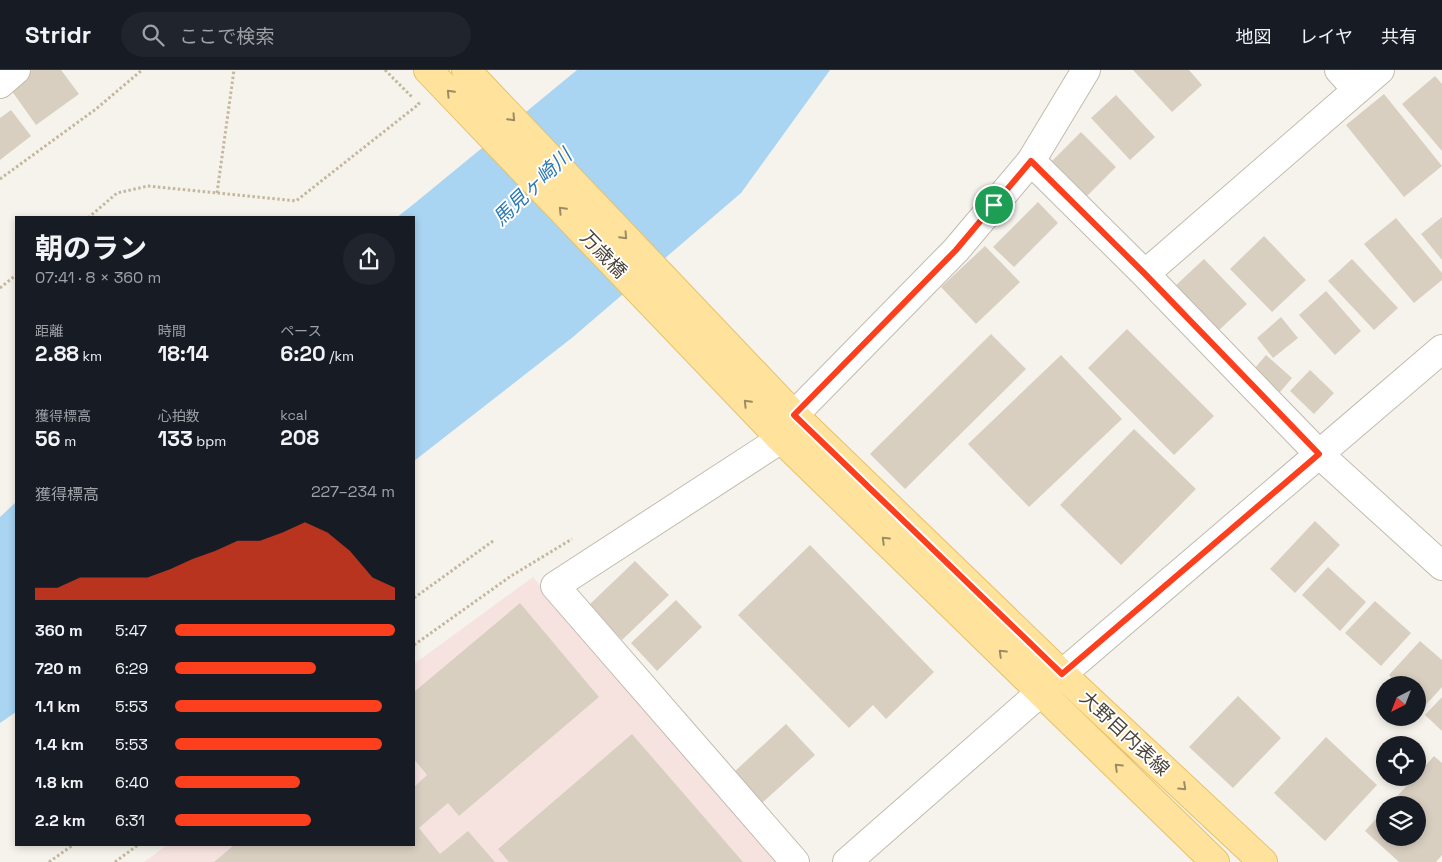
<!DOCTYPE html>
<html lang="ja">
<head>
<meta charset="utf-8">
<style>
	body { margin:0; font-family:"Space Grotesk","Noto Sans JP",sans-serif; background:#20242c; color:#f1f3f6; height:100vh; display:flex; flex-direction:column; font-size:19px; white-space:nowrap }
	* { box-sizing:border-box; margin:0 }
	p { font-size:16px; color:#9ea1a6 }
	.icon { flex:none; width:28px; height:28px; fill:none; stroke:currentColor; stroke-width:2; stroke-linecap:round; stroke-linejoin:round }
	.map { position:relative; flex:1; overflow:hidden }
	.panel { position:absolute; left:15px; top:146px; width:400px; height:630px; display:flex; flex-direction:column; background:#171b24; border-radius:0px; box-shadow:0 2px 8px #0003 }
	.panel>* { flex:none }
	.needle { width:32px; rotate:222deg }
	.controls { position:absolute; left:1376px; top:606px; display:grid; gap:10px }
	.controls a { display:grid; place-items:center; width:50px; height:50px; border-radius:50%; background:#171b24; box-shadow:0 2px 8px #0003; font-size:25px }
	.pin { position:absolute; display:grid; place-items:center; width:42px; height:42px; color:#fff; margin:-21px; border:2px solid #fff; border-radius:50%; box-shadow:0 1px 5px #0007 }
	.round { display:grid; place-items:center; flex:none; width:52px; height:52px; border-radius:26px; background:#20242c }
	.headline { display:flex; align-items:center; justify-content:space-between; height:85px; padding:0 20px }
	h1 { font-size:28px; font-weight:700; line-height:38px }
	.stats { display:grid; grid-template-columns:repeat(3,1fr); gap:8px; height:85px; padding:5px 20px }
	.stats div { display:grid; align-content:center }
	.stats b { font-size:21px; font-weight:700 }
	.stats small { font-size:14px; font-weight:400 }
	.stats p { font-size:14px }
	.chart { height:140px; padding:10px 20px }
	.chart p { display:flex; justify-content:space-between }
	.chart svg { width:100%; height:90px; margin-top:5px; fill:#fc3f1d; opacity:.7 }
	ul { padding:0 20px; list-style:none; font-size:16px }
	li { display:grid; grid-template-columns:80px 60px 1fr; align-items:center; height:38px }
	li i { height:12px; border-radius:6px; background:#fc3f1d }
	header { display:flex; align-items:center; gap:30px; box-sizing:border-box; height:70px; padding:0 25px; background:#171b24; border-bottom:1px solid #363941 }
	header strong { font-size:24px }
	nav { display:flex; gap:28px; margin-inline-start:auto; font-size:18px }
	.search { width:350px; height:45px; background:#20242c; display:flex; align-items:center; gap:12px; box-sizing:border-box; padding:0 18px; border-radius:28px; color:#9ea1a6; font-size:19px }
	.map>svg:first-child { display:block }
	.medical { fill:#f6e3e0 }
	.water { fill:#a9d4f2 }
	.building { fill:#d8cfc1 }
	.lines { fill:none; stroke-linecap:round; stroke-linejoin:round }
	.minor-casing { stroke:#c2bbae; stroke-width:30 }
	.major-casing { stroke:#e6c16a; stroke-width:30 }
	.path { stroke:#c4b79f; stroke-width:3; stroke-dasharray:2.5 2.5; stroke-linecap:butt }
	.minor { stroke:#fff; stroke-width:28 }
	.major { stroke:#ffe39c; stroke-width:28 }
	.oneway { stroke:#9c8c66 }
	.route-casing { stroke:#fff; stroke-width:10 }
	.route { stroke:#fc3f1d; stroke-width:6 }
	.labels { text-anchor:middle; stroke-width:4; stroke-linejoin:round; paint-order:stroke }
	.street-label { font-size:19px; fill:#4b4439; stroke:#fff }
	.water-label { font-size:20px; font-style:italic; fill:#2e7ab2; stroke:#fff }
</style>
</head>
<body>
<header>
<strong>Stridr</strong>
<div class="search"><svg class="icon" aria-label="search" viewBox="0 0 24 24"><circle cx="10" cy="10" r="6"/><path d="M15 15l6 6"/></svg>ここで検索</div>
<nav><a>地図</a><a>レイヤ</a><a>共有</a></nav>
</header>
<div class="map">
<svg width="1442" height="792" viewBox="0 0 1442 792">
	<rect width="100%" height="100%" fill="#f6f3ec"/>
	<path class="medical" d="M533 507 775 792H144L167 775H414V594Z"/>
	<path class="water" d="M577 0H830L741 123 573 267 414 391V148H396L415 133Z
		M16 432V642L0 653V447Z"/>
	<path class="building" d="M32 0H61L79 24 36 55 9 17Z
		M1133 0H1189L1202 15 1172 42Z
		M1435 6 1442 14V81L1402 34Z
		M1384 24 1442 96 1404 127 1346 55Z
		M1116 25 1155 67 1130 90 1091 48Z
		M11 40 31 66 0 90V48Z
		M1081 62 1116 97 1087 126 1052 91Z
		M1038 132 1058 153 1014 197 993 177Z
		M1442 147V190L1421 164Z
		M1396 148 1442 203V210L1414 233 1364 174Z
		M1264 166 1306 210 1272 242 1230 199Z
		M985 176 1020 212 976 254 941 217Z
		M1204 189 1247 234 1217 262 1174 217Z
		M1352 189 1398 238 1374 260 1328 211Z
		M1326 221 1361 261 1335 285 1299 245Z
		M1281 247 1298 268 1273 288 1257 268Z
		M1127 259 1214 346 1174 385 1088 298Z
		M991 264 1026 299 905 419 870 384Z
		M1061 285 1122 349 1029 437 968 374Z
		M1266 285 1292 308 1275 328 1249 305Z
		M1310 300 1334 323 1314 344 1290 321Z
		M1134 359 1196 419 1121 495 1060 435Z
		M1315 451 1340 475 1295 523 1270 499Z
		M810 475 934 602 886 649 873 635 849 658 738 545Z
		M635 491 669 525 622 570 589 535Z
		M1328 497 1366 532 1340 561 1302 525Z
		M676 530 702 557 657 601 631 573Z
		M1375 531 1411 563 1381 596 1345 563Z
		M520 533 599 627 459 746 448 733 419 758 440 784 468 761 495 792H214L234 775H414V717L427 705 414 689V622Z
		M1420 571 1442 590V617L1423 638 1418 632V615H1399L1389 605Z
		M1238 626 1281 668 1233 718 1189 677Z
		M1442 627V661L1425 645Z
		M786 654 815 685 762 733 734 702Z
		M632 664 743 792H509L498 779Z
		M1326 667 1377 715 1325 771 1274 723Z
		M1434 686 1442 693V785L1436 792H1399L1365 761 1385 739V768H1418V735H1389L1414 708H1418V704Z"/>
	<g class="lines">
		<g class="minor-casing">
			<path id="minor" d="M1339 0 1357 20
				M0 14 16 0
				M1031 91 1145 204 1319 384 1442 496
				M1145 204 1380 0
				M794 345 956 180 1031 91 1086 0
				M781 369 555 516 795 792
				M1062 604 1442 279
				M847 792 1041 622"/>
		</g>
		<g class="major-casing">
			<path id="major" d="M428 0 781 369 1215 792
				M466 0 794 345 1062 604 1263 792"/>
		</g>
		<path class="path" d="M385 0 412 27
			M0 109 96 39 142 0
			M217 123 234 0
			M88 148 117 123 148 116 296 131 419 34 417 31
			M0 218 16 205
			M414 528 493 471
			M414 575 511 506 572 469
			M49 792 73 775
			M115 792 138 775"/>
		<use href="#minor" class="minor"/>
		<use href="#major" class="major"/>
	</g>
	<defs><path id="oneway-chevron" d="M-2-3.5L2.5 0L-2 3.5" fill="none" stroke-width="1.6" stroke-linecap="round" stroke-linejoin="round" transform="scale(1.25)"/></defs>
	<g class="oneway">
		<use href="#oneway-chevron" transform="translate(450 23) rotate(-134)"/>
		<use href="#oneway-chevron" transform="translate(512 48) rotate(47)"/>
		<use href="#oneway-chevron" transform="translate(562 140) rotate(-134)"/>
		<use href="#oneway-chevron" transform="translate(624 166) rotate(47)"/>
		<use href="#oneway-chevron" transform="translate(747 333) rotate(-134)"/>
		<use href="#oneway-chevron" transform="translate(885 470) rotate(-136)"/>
		<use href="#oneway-chevron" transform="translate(1002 583) rotate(-136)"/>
		<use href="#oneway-chevron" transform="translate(1118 697) rotate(-136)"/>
		<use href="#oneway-chevron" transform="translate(1183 717) rotate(43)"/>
	</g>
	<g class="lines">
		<g class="route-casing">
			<path id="route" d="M1031 91 1145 204 1319 384 1062 604 794 345 956 180Z"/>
		</g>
		<use href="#route" class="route"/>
	</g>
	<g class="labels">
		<g class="street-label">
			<text transform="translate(604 184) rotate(46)" y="7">万歳橋</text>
			<text transform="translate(1125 663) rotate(43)" y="7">大野目内表線</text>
		</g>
		<g class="water-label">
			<text transform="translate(532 117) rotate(-44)" y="7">馬見ヶ崎川</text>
		</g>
	</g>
</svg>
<div class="controls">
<a><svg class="needle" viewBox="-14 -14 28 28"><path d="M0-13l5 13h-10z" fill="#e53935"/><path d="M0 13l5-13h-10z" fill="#9ea1a6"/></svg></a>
<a><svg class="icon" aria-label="locate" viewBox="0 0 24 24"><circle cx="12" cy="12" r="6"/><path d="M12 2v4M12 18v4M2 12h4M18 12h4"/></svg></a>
<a><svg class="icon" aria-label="layers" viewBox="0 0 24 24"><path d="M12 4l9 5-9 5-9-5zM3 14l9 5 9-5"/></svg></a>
</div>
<div class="pin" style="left:994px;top:135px;background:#1e9e55"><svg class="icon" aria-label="arrive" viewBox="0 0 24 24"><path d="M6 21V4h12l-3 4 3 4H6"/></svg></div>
<section class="panel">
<div class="headline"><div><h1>朝のラン</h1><p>07:41 · 8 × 360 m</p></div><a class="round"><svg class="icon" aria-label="share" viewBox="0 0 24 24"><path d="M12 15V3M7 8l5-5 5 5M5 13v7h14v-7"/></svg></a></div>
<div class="stats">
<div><p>距離</p><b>2.88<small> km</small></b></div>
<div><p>時間</p><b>18:14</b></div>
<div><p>ペース</p><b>6:20<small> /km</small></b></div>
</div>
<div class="stats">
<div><p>獲得標高</p><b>56<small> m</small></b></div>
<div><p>心拍数</p><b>133<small> bpm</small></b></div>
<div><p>kcal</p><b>208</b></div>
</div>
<div class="chart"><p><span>獲得標高</span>227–234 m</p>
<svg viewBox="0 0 160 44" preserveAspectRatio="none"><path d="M0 44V38L10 38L20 33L30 33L40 33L50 33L60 29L70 24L80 20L90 15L100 15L110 11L120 6L130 11L140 20L150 33L160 38V44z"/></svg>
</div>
<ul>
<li><b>360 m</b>5:47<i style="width:100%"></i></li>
<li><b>720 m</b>6:29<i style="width:64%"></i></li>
<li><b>1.1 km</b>5:53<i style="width:94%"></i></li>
<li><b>1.4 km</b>5:53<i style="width:94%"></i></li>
<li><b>1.8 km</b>6:40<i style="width:57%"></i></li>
<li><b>2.2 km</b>6:31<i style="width:62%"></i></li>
</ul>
</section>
</div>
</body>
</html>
